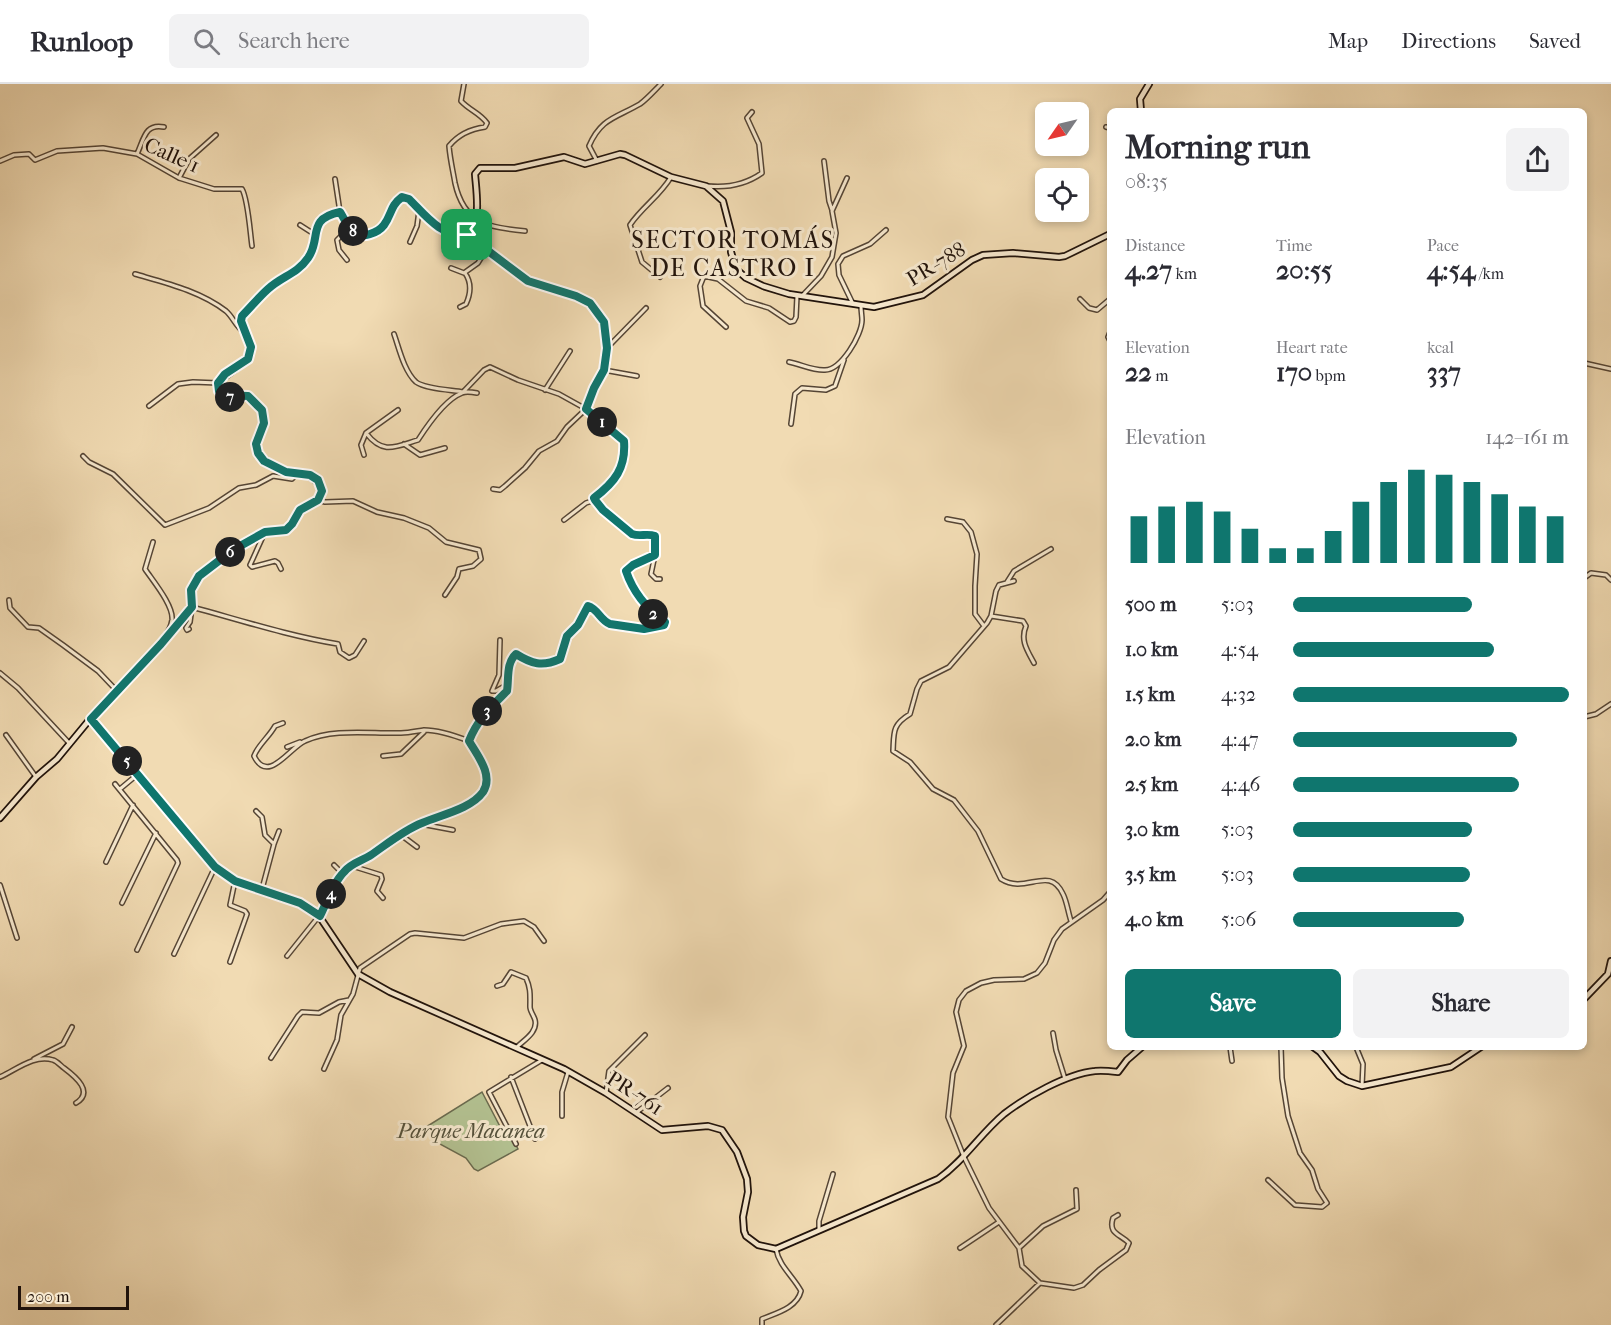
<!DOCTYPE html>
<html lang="en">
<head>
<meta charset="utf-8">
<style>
	body { margin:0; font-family:"IM FELL French Canon",serif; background:#f2f2f3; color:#2b2b33; height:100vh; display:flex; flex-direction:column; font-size:22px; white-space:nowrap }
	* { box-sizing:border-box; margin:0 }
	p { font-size:20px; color:#7c7c81 }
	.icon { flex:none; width:33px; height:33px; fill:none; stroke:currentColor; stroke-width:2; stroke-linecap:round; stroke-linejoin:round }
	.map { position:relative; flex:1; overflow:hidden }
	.side { position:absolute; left:1107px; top:24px; width:480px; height:942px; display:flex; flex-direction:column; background:#fff; border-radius:9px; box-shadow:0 3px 9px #0003 }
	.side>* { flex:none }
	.needle { width:39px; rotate:236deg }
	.tools { position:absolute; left:1035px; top:18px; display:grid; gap:12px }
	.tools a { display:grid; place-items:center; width:54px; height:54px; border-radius:9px; background:#fff; box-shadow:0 3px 9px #0003; font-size:30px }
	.scale { position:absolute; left:18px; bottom:15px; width:111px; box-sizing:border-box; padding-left:6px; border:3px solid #21130b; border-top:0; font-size:16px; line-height:21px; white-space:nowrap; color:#21130b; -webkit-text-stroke:4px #f6e8ce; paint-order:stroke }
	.pin { position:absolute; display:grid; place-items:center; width:51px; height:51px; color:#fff; margin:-26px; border-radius:12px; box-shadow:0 3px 9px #0006 }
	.km { position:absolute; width:30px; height:30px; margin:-15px; border-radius:50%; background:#222; color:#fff; font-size:16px; line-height:30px; text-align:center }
	.round { display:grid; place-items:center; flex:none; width:63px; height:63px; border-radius:9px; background:#f2f2f3 }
	.head { display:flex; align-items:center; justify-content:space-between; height:102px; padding:0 18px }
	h1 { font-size:33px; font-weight:700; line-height:45px }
	.metrics { display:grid; grid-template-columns:repeat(3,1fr); gap:9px; height:102px; padding:6px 18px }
	.metrics div { display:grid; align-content:center }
	.metrics b { font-size:26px; font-weight:700 }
	.metrics small { font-size:16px; font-weight:400 }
	.metrics p { font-size:16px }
	.chart { height:168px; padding:12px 18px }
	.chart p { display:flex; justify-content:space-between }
	.chart svg { width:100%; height:108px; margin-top:6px; stroke:#0f766e; stroke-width:6 }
	.cta { display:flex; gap:12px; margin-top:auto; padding:12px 18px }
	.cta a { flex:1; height:69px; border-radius:9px; background:#0f766e; color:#fff; font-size:24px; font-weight:700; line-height:69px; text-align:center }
	.cta a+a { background:#f2f2f3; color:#2b2b33 }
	ul { padding:0 18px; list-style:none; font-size:20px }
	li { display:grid; grid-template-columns:96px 72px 1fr; align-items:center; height:45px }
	li i { height:15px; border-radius:8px; background:#0f766e }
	header { display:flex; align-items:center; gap:36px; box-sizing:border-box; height:84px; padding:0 30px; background:#fff; border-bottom:2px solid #e1e1e2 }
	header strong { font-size:28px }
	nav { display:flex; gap:33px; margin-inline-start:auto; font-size:21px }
	.search { width:420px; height:54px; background:#f2f2f3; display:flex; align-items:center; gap:15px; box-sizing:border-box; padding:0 21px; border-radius:9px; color:#7c7c81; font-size:22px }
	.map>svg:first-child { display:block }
	.green { fill:#b3c191; stroke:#6a6a4e; stroke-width:1.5 }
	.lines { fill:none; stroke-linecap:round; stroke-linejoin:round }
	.street-casing { stroke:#554535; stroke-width:6 }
	.secondary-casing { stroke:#21130b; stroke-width:8 }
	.street { stroke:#f6e8ce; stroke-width:3 }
	.secondary { stroke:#f6e8ce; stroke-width:4.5 }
	.route-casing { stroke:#fff; stroke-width:12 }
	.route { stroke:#0f766e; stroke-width:8 }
	.labels { text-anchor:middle; stroke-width:6; stroke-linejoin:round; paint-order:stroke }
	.street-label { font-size:21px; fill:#21130b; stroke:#f6e8ce }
	.park-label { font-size:21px; font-style:italic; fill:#54503a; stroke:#f6e8ce }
	.quarter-label { font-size:24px; letter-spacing:1.5px; fill:#21130b; stroke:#f6e8ce }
</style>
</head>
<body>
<header>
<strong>Runloop</strong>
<div class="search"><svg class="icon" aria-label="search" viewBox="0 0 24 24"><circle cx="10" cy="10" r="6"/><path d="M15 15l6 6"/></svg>Search here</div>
<nav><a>Map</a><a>Directions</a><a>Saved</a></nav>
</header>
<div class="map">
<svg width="1611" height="1241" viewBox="0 0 1611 1241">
	<rect width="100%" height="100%" fill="#f1dbb3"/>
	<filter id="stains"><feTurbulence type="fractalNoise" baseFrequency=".00333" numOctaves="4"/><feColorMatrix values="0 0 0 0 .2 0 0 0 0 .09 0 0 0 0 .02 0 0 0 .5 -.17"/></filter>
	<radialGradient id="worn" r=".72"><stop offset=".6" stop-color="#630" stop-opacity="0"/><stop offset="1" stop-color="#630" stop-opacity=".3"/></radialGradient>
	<path class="green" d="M482 1008 505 1052 510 1050 518 1065 478 1087 474 1085 466 1074 438 1059 426 1043Z"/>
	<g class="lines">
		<g class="street-casing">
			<path id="street" d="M464 0 461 17C469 26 480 29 487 39L485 43C470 45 458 51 449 62 450 75 453 87 455 99 464 140 488 143 525 147
				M1106 43 1110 44
				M137 70C144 55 145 39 164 43
				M0 77 14 71 29 70 35 76 57 67 103 64 137 70 179 94 214 105H242C248 115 250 148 252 162
				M597 77 589 62C601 34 616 34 640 20 647 15 654 7 661 0
				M824 77 829 117 832 126
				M179 94 189 75 216 51
				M335 95 340 128
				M708 102C728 104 745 101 762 89L759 60 747 34 752 28
				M300 141 314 150
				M467 151 512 187 528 197 576 211 590 219 604 238 607 264
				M410 158 417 142 419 127
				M347 176 339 166 337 156 341 152 354 148
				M451 184 464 189 478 179 486 166
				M135 190C166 199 200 207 226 227 233 233 236 243 244 248
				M660 193 642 178 630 141C642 123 660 112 671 93
				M802 212 821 192 832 173 836 149 832 127 847 94
				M1080 215 1089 224 1097 226 1110 215
				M853 220 839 191 838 180 843 172 870 160 886 146
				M460 223 466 220C471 209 472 199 465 189
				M726 243 703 222 700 202 704 192 718 195 746 217 769 224 790 238 794 237 796 233 797 212
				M1110 257 1108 253 1110 248
				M789 278C800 280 814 287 825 286 841 286 862 251 862 236 862 232 861 227 861 222
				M1584 279 1611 285
				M604 286 637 292
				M545 306 570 267
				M149 322 178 300 193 298 218 299
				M791 340 795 310 802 304 826 306 835 302 844 276
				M366 349C383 371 395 363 418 356 427 342 446 315 462 309 466 307 472 308 477 309
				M404 360 420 371 445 364
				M364 371 361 361 366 349 398 326
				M83 372 89 378 113 390 165 441 209 424 239 404 256 401 273 392 292 395 297 390
				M493 405 500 406 505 402 525 384 539 367 557 357 567 343 586 325 594 304 604 286 607 264 646 224
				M318 416 325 418 353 417 377 428 404 434 429 444 446 458 479 466 481 475 473 482 459 485 457 493 445 511
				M947 435 963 438 971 448 977 470 975 502V530L984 542
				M564 436 586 419 595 416
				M265 448 250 481 252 483 275 477 278 479 281 485
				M153 458 145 485C153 497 174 522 172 536 171 542 168 548 164 553
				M655 471 651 490 656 495H660
				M1584 494 1591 489 1606 491 1611 496
				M1014 497 999 501 996 507 991 532 987 539 949 583 921 597 917 605 910 630C892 641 894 648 893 667L910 678 933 705 954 716 978 747 1001 795C1026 811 1049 780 1063 810 1067 818 1068 828 1071 837
				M1007 498 1014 487 1051 465
				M9 516 10 524 28 543 39 544 63 561 98 587 117 607
				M991 532 1023 537 1026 542C1020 556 1027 566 1034 579
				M189 545 187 546 186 544 190 538 192 523C240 536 289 552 338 560L340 568 349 574 355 571 364 557
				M500 556 499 591 492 607H496L508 600
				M0 589 18 604 70 660
				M1584 633 1596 630 1611 620
				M283 639 275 642C269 653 258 661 254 672 268 701 290 663 305 657 334 644 370 650 401 649 409 649 417 647 424 646 439 646 456 652 469 657
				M6 651 36 693
				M287 663 300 658
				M383 672 401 670 424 648
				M115 700 177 776 178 779 137 866
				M120 705 138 690
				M256 727 262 733 265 751 274 760
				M421 740 453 746
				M401 751 417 763
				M106 778 133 721
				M334 781 342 789
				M352 782 381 791 382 795 377 807 383 814
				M0 801 17 854
				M262 805 274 760 279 747
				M1110 808 1103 816 1062 845 1054 856 1045 879 1037 889 1024 895 994 896 981 899 966 907 959 916 956 928 964 962 953 989 948 1033 964 1073 989 1124 1019 1164 1022 1182 1040 1199 1074 1204 1083 1201 1099 1186 1126 1166 1129 1159C1120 1150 1108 1150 1113 1134L1118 1131
				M122 819 156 749
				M174 870 215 783
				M287 872 319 832 342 789 351 781 368 773 419 740 457 726 476 714 483 707 486 697 484 682 469 657C477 636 491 623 507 607 509 594 506 579 516 570 532 580 542 583 559 575L567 552 578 541 588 522C598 525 600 536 610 540L644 545 664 541 665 538C647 525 633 508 626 487L633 481 655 471V452C647 449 640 453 632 450L603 427 595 416 594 414 611 401 620 389 624 375V357L586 325 559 310 518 296 490 283 484 286 463 308C452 306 425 305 416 298 404 287 399 264 394 250
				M230 878 247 830 245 827 230 821 235 797
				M497 902 503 900 511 888 526 894C531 905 530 912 530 923 530 927 534 932 535 936 538 948 524 956 517 963
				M1053 949 1056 966 1065 995
				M1230 963 1232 977
				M1356 963 1363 980 1362 1002
				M271 974 298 932 302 928 319 929 339 918 349 916
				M34 975 63 960 72 943
				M324 985 337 956 341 931 353 910 360 884 410 850 415 849 464 854 501 840 524 837 534 843 544 857
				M0 993C16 986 34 970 53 976 57 977 61 982 64 984 76 993 94 1008 76 1019
				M511 993 535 1055
				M606 1009 609 987 645 951
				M637 1028 668 1004
				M562 1032V1008L568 988
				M516 1060 489 1008 542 976
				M1268 1096 1295 1121 1322 1123 1327 1119 1318 1105 1312 1086 1300 1069 1288 1032 1282 994 1281 963
				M819 1146V1137L833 1090
				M960 1164 999 1138
				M1019 1164 1043 1142 1077 1125 1076 1106
				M762 1241V1235C776 1229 797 1224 801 1207 793 1192 779 1182 776 1165
				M996 1241 1040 1199"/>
		</g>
		<g class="secondary-casing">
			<path id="secondary" d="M1141 27 1140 15 1149 0
				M91 635 215 783 235 797 300 819 319 832 358 890 390 908 564 985 606 1009 662 1046 708 1042 722 1046 737 1068 747 1095 748 1108 743 1133 744 1147 746 1152 758 1161 776 1165 938 1095C964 1077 980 1050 1004 1030 1026 1013 1066 990 1095 987 1102 986 1110 987 1118 988L1127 976 1142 963
				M0 734 36 693 57 675 95 629 161 560 192 523 191 506 199 492 233 466 265 448 286 446 292 440 300 426 318 416 323 407C310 380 286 395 264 377 246 362 271 342 261 325 258 320 252 316 248 312L222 311 219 307 218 299C226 290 244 281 248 274 257 258 239 246 242 232 251 223 259 213 268 205 282 192 297 190 308 174 322 154 306 136 340 128 344 134 348 144 354 148 363 155 378 149 384 141 392 130 390 122 402 113L409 115C418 124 428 136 439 144 444 149 454 152 461 152 484 151 476 106 475 90L480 84H515L564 73 585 80 620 70 625 71 671 93 706 102 723 117 731 148V168L736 185 746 194 763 202 789 210 874 223 923 211 972 176 983 171 1013 169 1059 173 1065 172 1110 150
				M1584 915 1608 890 1611 877
				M1313 963 1320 968 1339 992 1347 997 1362 1002 1451 983 1481 963"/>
		</g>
		<use href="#street" class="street"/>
		<use href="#secondary" class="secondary"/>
	</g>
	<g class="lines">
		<g class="route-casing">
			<path id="route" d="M402 113 409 115C426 132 441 153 467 151L528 197 576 212 590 219 604 238 607 264 604 286 594 304 586 325 624 357C626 384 615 398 594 414L595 416 603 426 632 450C640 453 647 449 655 452V471L633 481 626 487C633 508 647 525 665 538L664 541 644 545 610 540C600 536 598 525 588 522L578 541 567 552 560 575C542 583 532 580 516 570 506 579 509 594 507 607 491 623 477 636 469 657 477 671 494 691 483 708 471 725 440 731 422 739 404 746 387 760 371 771 362 777 351 779 344 788 333 799 327 818 320 832L300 819 235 797 215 783 91 635 161 560 192 523 191 506 199 492 233 466 265 448 286 446 292 440 300 426 318 416 322 407 318 396 310 391 286 388 264 377 258 369 256 360 264 339 262 326 248 312 222 311 219 307 218 299 225 290 248 275 251 263 241 237 242 232C251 223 259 213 268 205 282 192 297 190 308 174 322 154 306 135 340 128 344 134 348 144 354 148 362 155 378 149 384 141 392 130 390 122 402 113Z"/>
		</g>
		<use href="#route" class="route"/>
	</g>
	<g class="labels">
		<g class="street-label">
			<text transform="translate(172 71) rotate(24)" y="7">Calle 1</text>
			<text transform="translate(936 180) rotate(-31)" y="7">PR-788</text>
			<text transform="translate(635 1009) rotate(33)" y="7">PR-761</text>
		</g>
		<g class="park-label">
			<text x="471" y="1054">Parque Macanea</text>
		</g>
		<g class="quarter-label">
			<text x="733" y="164">SECTOR TOMÁS<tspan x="733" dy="28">DE CASTRO I</tspan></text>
		</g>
	</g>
	<rect width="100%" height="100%" filter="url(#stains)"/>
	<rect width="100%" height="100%" fill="url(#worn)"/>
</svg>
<div class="tools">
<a><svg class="needle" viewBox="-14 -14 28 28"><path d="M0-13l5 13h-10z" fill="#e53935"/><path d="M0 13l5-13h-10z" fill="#7c7c81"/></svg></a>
<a><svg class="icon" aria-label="locate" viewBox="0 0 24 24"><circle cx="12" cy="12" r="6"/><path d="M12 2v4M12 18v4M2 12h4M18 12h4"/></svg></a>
</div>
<div class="scale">200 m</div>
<div class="pin" style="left:467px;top:151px;background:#1e9e55"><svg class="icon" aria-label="arrive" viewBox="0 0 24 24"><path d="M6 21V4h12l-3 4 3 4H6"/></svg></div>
<b class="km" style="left:602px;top:338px">1</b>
<b class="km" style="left:653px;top:530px">2</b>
<b class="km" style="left:487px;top:627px">3</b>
<b class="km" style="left:331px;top:810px">4</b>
<b class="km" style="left:127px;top:677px">5</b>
<b class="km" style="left:230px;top:468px">6</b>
<b class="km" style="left:230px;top:313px">7</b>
<b class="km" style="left:353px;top:147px">8</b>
<section class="side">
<div class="head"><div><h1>Morning run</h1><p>08:35</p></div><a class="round"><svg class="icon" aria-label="share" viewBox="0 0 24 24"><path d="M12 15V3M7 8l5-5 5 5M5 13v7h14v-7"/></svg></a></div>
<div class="metrics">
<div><p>Distance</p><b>4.27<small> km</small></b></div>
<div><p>Time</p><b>20:55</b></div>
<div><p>Pace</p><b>4:54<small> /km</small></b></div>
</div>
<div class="metrics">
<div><p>Elevation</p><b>22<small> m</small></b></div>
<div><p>Heart rate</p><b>170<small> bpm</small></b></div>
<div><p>kcal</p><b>337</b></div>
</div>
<div class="chart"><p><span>Elevation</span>142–161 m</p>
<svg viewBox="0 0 160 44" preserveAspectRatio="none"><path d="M5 44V25M15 44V21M25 44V19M35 44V23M45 44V30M55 44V38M65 44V38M75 44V31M85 44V19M95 44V11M105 44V6M115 44V8M125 44V11M135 44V16M145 44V21M155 44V25"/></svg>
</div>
<ul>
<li><b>500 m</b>5:03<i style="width:65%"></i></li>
<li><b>1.0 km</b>4:54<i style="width:73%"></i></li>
<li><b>1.5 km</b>4:32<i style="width:100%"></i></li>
<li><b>2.0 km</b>4:47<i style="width:81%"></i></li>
<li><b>2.5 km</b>4:46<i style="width:82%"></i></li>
<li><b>3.0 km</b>5:03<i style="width:65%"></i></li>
<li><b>3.5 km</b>5:03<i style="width:64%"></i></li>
<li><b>4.0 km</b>5:06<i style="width:62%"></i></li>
</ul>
<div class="cta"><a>Save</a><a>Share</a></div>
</section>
</div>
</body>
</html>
